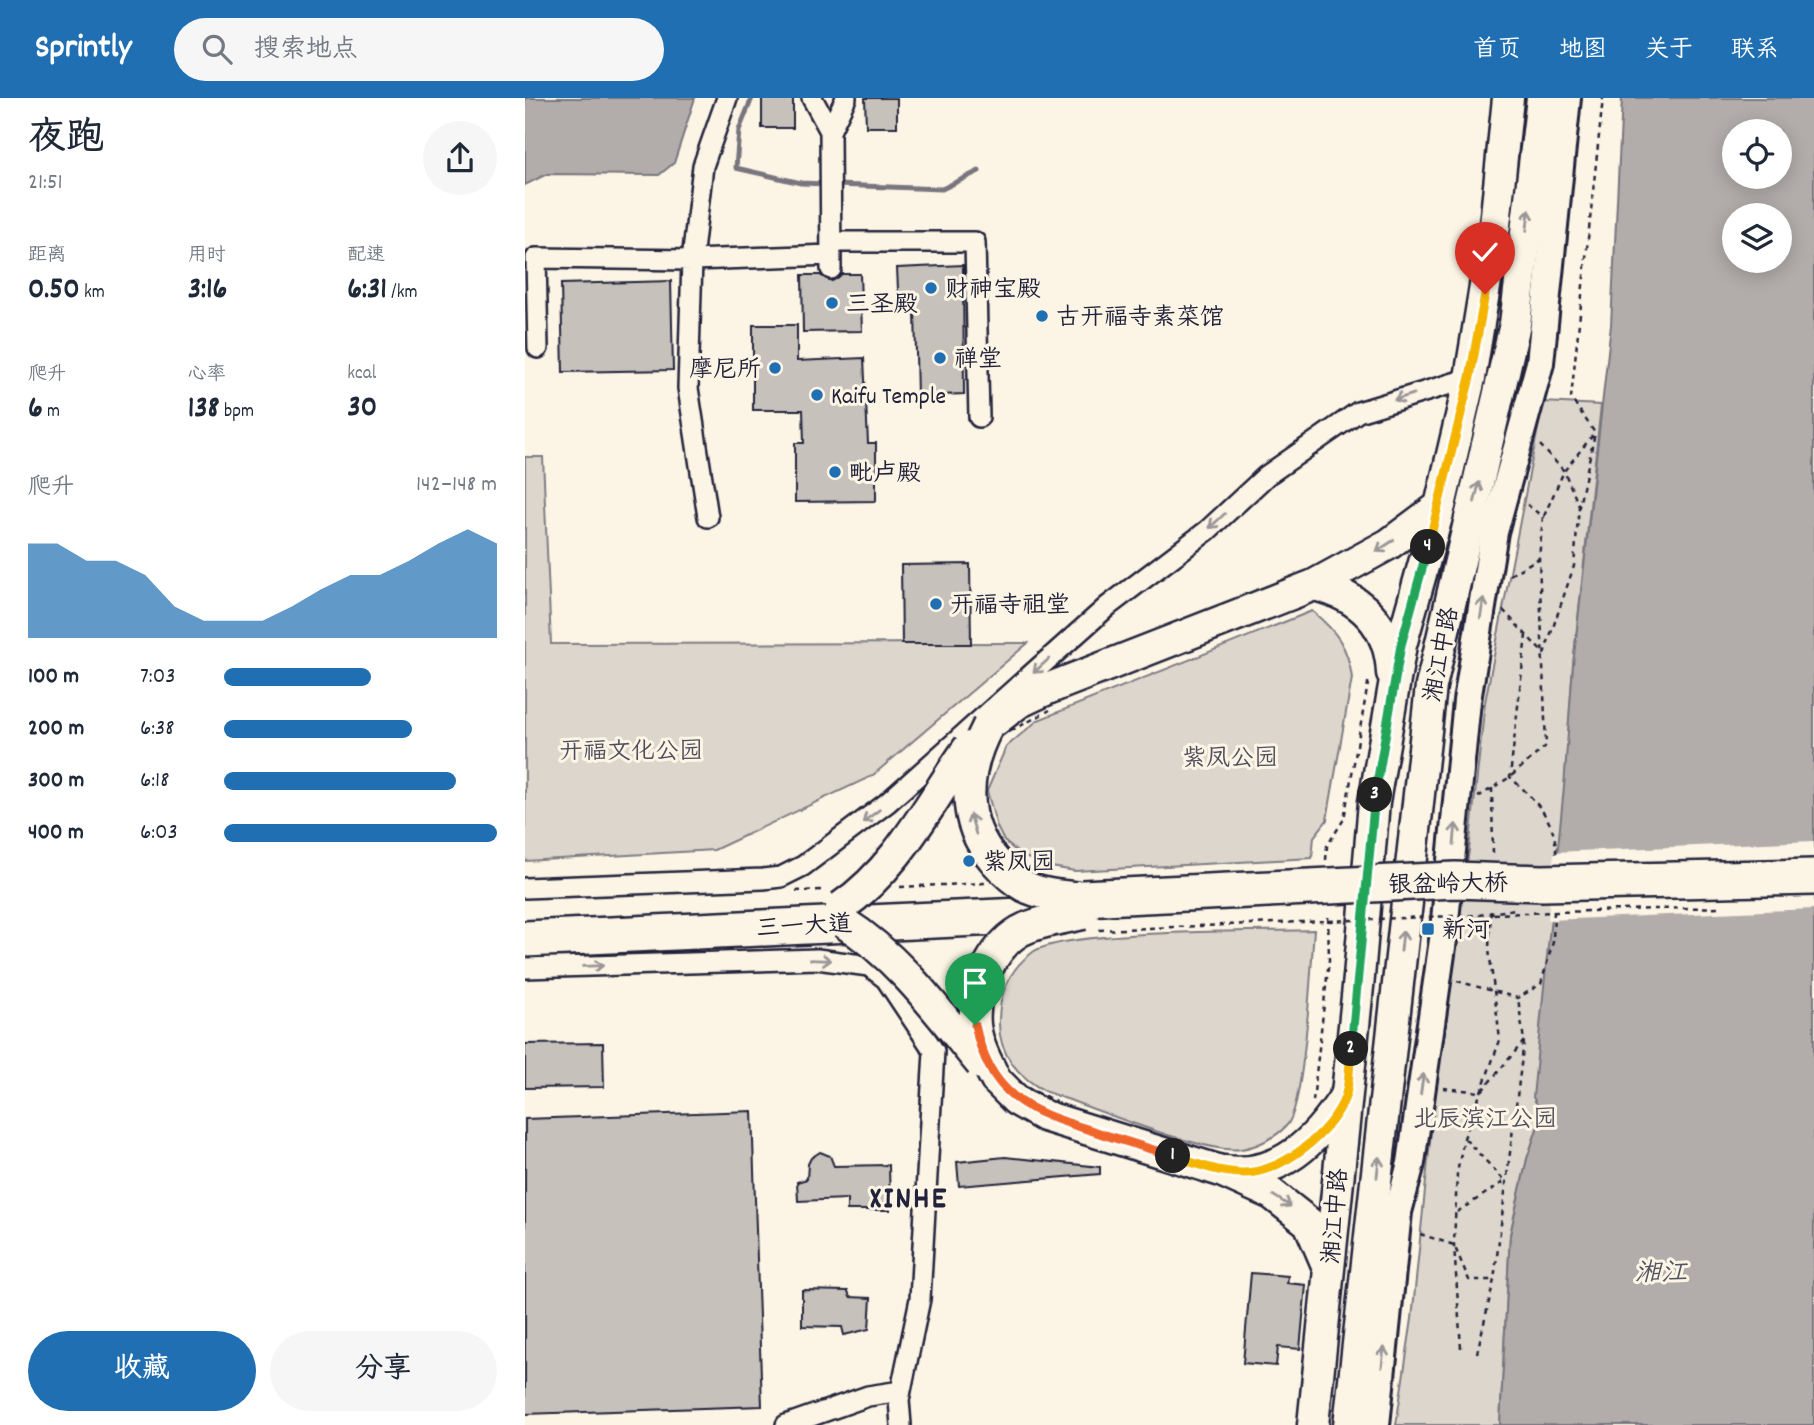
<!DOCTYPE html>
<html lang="zh">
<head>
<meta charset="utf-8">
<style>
	body { margin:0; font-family:Dekko,"LXGW WenKai TC",sans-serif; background:#f6f6f7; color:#1f2937; height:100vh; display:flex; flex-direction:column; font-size:26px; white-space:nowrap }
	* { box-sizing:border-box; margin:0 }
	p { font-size:23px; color:#747a83 }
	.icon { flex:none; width:38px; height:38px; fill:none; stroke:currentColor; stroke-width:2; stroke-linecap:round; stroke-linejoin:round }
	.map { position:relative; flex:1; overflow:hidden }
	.panel { display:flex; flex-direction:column; background:#fff; width:525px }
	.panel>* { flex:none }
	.fabs { position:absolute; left:1197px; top:21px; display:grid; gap:14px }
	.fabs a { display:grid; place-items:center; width:70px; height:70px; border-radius:50%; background:#fff; box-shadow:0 4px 18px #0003; font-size:35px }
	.pin { position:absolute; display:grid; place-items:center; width:60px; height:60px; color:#fff; margin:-72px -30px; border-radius:50% 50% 50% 0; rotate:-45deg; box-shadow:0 0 7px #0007 }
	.pin .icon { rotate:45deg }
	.km { position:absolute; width:35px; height:35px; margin:-18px; border-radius:50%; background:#222; color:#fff; font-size:19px; line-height:35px; text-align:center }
	.round { display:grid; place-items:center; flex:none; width:74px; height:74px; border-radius:37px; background:#f6f6f7 }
	.head { display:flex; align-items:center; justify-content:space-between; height:119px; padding:0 28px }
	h1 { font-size:38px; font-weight:800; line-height:52px }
	.stats { display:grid; grid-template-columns:repeat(3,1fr); gap:10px; height:119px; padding:7px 28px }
	.stats div { display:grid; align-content:center }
	.stats b { font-size:30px; font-weight:800 }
	.stats small { font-size:19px; font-weight:400 }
	.stats p { font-size:19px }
	.chart { height:196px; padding:14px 28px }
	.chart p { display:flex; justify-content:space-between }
	.chart svg { width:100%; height:126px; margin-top:7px; fill:#1f6fb2; opacity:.7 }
	.primary-button { display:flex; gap:14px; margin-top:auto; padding:14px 28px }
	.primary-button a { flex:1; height:80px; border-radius:42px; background:#1f6fb2; color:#fff; font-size:28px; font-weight:800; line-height:80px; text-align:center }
	.primary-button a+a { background:#f6f6f7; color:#1f2937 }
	ul { padding:0 28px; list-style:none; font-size:23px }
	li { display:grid; grid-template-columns:112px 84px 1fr; align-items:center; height:52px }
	li i { height:18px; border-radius:9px; background:#1f6fb2 }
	header { display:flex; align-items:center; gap:42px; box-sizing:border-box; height:98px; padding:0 35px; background:#1f6fb2; color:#fff }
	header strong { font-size:33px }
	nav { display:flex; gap:38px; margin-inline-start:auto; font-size:24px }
	.search { width:490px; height:63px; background:#f6f6f7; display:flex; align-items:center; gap:18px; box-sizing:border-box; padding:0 24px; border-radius:38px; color:#747a83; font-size:26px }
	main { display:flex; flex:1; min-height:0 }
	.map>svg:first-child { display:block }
	.green { fill:#dcd6cc; stroke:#7f7c84; stroke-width:2 }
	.water { fill:#b2adab; stroke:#78757e; stroke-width:2; fill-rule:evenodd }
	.pier { fill:#fcf5e5 }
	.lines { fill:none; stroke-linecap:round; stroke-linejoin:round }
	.stream { stroke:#78757e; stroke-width:5 }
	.building { fill:#c6c1bb; stroke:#22223b; stroke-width:2 }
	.street-casing { stroke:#22223b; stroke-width:24 }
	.secondary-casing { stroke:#22223b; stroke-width:32 }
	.primary-casing { stroke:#22223b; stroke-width:35 }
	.highway-casing { stroke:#22223b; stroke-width:40 }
	.path { stroke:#22223b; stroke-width:2.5; stroke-dasharray:5 5; stroke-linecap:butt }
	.street { stroke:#fcf5e5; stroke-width:19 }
	.secondary { stroke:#fcf5e5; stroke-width:26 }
	.primary { stroke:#fcf5e5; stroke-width:30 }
	.highway { stroke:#fcf5e5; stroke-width:35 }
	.primary-bridge-casing { stroke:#22223b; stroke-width:35; stroke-linecap:butt }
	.highway-bridge-casing { stroke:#22223b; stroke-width:40; stroke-linecap:butt }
	.path-bridge { stroke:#22223b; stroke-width:2.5; stroke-dasharray:5 5; stroke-linecap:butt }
	.primary-bridge { stroke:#fcf5e5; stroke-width:30 }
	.highway-bridge { stroke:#fcf5e5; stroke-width:35 }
	.oneway { stroke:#9a9698 }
	.split-1-casing { stroke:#fff; stroke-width:14 }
	.split-2-casing { stroke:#fff; stroke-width:14 }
	.split-3-casing { stroke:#fff; stroke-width:14 }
	.split-4-casing { stroke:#fff; stroke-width:14 }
	.split-5-casing { stroke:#fff; stroke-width:14 }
	.split-1 { stroke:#f0652b; stroke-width:9 }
	.split-2 { stroke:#f5b400; stroke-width:9 }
	.split-3 { stroke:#22a559; stroke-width:9 }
	.split-4 { stroke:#22a559; stroke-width:9 }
	.split-5 { stroke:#f5b400; stroke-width:9 }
	.poi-dot { fill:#1f6fb2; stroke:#fcf5e5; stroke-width:2.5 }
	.labels { text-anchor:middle; stroke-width:6; stroke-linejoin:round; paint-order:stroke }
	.poi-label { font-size:24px; fill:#22223b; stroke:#fcf5e5; text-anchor:start }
	.street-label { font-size:24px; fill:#22223b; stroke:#fcf5e5 }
	.park-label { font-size:24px; fill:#504f5f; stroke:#fcf5e5 }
	.water-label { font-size:26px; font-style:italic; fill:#545362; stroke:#fcf5e5 }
	.district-label { font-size:32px; font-weight:bold; letter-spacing:2px; fill:#22223b; stroke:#fcf5e5 }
</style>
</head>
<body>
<header>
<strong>Sprintly</strong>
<div class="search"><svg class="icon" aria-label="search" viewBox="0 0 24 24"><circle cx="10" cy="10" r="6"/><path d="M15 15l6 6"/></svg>搜索地点</div>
<nav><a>首页</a><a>地图</a><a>关于</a><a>联系</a></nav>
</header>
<main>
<section class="panel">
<div class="head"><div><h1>夜跑</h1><p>21:51</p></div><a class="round"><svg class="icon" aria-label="share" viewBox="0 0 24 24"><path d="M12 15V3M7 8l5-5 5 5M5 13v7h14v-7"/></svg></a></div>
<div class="stats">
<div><p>距离</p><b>0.50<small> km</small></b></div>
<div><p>用时</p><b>3:16</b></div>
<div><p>配速</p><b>6:31<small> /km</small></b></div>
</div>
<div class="stats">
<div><p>爬升</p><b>6<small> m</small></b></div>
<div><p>心率</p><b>138<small> bpm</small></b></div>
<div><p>kcal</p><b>30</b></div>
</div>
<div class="chart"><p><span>爬升</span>142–148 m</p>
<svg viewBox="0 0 160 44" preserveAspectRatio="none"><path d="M0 44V11L10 11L20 17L30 17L40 22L50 33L60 38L70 38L80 38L90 33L100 27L110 22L120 22L130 17L140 11L150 6L160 11V44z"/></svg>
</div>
<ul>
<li><b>100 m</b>7:03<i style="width:54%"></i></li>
<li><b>200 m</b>6:38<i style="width:69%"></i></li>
<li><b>300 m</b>6:18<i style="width:85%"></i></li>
<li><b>400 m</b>6:03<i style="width:100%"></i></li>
</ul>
<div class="primary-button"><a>收藏</a><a>分享</a></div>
</section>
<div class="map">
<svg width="1289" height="1327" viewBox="0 0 1289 1327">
	<rect width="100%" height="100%" fill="#fcf5e5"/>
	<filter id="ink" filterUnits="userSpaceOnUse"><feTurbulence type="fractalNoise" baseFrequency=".0143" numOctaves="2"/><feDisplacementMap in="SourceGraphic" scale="14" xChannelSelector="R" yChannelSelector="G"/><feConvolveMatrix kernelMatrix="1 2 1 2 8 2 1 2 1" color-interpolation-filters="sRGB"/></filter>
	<g filter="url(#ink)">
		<path class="green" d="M1018 304 1076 307 1048 567 1017 1016 1002 1061 985 1137 975 1327H871L887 1221 914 954 944 752 960 604Z
			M0 359H18L26 546 503 545 347 678 189 752 0 763Z
			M787 513C811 533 823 548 827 580L802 722 789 739 787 760 550 773 526 769 497 758 479 743 472 729 462 693 481 649 513 622Z
			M789 832C786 866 780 1007 762 1027 752 1039 731 1049 716 1051 681 1057 561 1007 522 994 494 980 473 956 474 923 474 896 485 870 508 854 543 831 737 834 789 832Z"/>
		<path class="water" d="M0 0H170L149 65 134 77 22 76 0 87Z
			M1097 0H1289V1327H975L985 1137 1002 1061 1017 1016 1008 999 1039 689 1048 567 1086 227ZM1209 33H1255V79H1209ZM1209 117H1255V163H1209Z"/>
		<path class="pier" d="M1289 743V811L1023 822 1029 754Z"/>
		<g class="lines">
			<path class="stream" d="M227 0 214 32 211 70 276 85 301 86
				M311 87 417 91 454 73"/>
		</g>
		<path class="building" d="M237 0H268V30H237Z
			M340 0H372V29H341Z
			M438 167 439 296 392 298 390 212 374 213 372 170Z
			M317 176H335L337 233 278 234 277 177H295L307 183Z
			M146 183 148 272 38 274 36 186Z
			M228 227H272V263L339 260 343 345H351V403L270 404V345H279L278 312H228Z
			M445 466 446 546H377L376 467Z
			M78 945 79 989 0 990V946Z
			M227 1013 237 1308 0 1316V1021Z
			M295 1054 305 1058 309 1068 364 1067 365 1112H322V1101L273 1103 272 1084 282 1081 283 1066 286 1060Z
			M480 1059 575 1069V1076L434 1088 432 1064Z
			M726 1175 763 1178 762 1185 781 1187 775 1251 753 1249 751 1268 718 1265Z
			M277 1192 323 1193 325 1199 346 1200 344 1231 319 1237 317 1229 277 1228Z"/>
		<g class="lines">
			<g class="street-casing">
				<path id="street" d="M287 0 305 33
					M306 144H450L454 319
					M306 171 305 33 321 0
					M13 250 11 160 167 162 306 157
					M183 419 163 290 167 162 178 68 202 0
					M0 790 238 781 256 779 278 768 362 705 583 508 683 432 741 378 833 314 945 280
					M0 870 292 861 344 868 361 881 409 953 395 1201 374 1302 376 1327
					M261 1327 343 1298 376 1293"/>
			</g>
			<g class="secondary-casing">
				<path id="secondary" d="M851 1327 873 1114 886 1065 918 842 942 603 969 434 1015 265 1042 0"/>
			</g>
			<g class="primary-casing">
				<path id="primary" d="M789 487C835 498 865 526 867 575
					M463 628 493 605 525 590 789 487 864 446 915 408
					M471 982 491 1002 519 1018 696 1073 747 1096 784 1125 802 1167
					M700 1073C755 1080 791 1043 819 1000
					M788 1327 834 879 849 704 876 547 915 408 945 280 970 127 983 0
					M824 1327 906 588 990 226 1017 0"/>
			</g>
			<g class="highway-casing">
				<path id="highway" d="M0 841 538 816"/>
			</g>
			<path class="path" d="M1015 347 1039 373 1054 408
				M1019 418 1039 373 1068 337
				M985 477 1014 460 1018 419 1000 405
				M978 512 1019 556 1049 468 1054 408 1070 335 1046 300 1078 0
				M1001 537 985 679C1009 701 1032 722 1031 757
				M967 690 968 758
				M953 699 985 679 1021 648 1014 460
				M801 762 802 748 819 721 844 580
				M375 789 460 785
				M271 793 299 792
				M932 883 993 900 1016 886 1028 844 1029 810
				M918 990 956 994 999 943
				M788 1003 804 862 803 814
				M932 1114 980 1083 939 1040
				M895 1136 929 1147 944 1182H969
				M936 1250 929 1147 932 1075 939 1040 975 942 964 851 966 810
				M952 1255 969 1182 999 943 993 900"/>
			<use href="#street" class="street"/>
			<use href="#secondary" class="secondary"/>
			<use href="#primary" class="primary"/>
			<use href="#highway" class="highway"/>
			<g class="primary-bridge-casing">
				<path id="primary-bridge" d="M463 628C439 673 435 723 470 763 478 772 488 782 499 788 517 797 537 798 557 800
					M316 809C374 769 404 705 444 649
					M318 824C374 859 414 915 456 966
					M471 982C462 965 452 946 450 927 447 894 466 850 495 833 513 823 537 821 558 816"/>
			</g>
			<g class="highway-bridge-casing">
				<path id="highway-bridge" d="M557 800 930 782 1017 785 1289 779"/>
			</g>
			<path class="path-bridge" d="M486 633 525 612
				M968 816 1196 809
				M574 832 954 817 990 811
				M494 983 500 989 531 1003"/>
			<use href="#primary-bridge" class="primary-bridge"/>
			<use href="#highway-bridge" class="highway-bridge"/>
		</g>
		<defs><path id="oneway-shaft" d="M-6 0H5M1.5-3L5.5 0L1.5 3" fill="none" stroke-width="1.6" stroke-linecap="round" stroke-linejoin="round" transform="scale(1.75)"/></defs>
		<g class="oneway">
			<use href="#oneway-shaft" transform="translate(1003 122) rotate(-83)"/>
			<use href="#oneway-shaft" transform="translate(879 299) rotate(163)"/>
			<use href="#oneway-shaft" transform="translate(952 394) rotate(-76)"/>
			<use href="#oneway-shaft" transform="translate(692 423) rotate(137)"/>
			<use href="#oneway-shaft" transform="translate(860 448) rotate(147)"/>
			<use href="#oneway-shaft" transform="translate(957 510) rotate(-81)"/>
			<use href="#oneway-shaft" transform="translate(516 568) rotate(138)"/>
			<use href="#oneway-shaft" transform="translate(346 718) rotate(143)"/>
			<use href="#oneway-shaft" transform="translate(448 726) rotate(-106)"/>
			<use href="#oneway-shaft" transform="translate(930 736) rotate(-85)"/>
			<use href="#oneway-shaft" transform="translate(877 843) rotate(-84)"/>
			<use href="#oneway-shaft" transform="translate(296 862) rotate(2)"/>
			<use href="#oneway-shaft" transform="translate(68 868) rotate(-2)"/>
			<use href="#oneway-shaft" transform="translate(897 986) rotate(-82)"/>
			<use href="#oneway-shaft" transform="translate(853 1069) rotate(-84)"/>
			<use href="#oneway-shaft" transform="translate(757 1103) rotate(32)"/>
			<use href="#oneway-shaft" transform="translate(858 1259) rotate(-84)"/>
		</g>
	</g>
	<g class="lines" filter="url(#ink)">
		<g class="split-1-casing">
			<path id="split-1" d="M450 927C464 997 502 1013 565 1032 592 1041 620 1049 648 1058"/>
		</g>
		<g class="split-2-casing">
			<path id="split-2" d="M648 1058C669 1065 692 1074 716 1075 754 1077 807 1035 820 999 825 985 824 966 826 951"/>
		</g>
		<g class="split-3-casing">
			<path id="split-3" d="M826 951 850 697"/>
		</g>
		<g class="split-4-casing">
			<path id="split-4" d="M850 697 876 547 903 449"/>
		</g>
		<g class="split-5-casing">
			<path id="split-5" d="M903 449 945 279 960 196"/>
		</g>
		<use href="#split-1" class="split-1"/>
		<use href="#split-2" class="split-2"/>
		<use href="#split-3" class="split-3"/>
		<use href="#split-4" class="split-4"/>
		<use href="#split-5" class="split-5"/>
	</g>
	<g class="poi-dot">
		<circle cx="406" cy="190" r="7"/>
		<circle cx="307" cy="205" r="7"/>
		<circle cx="517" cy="218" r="7"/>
		<circle cx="415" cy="260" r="7"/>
		<circle cx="250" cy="270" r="7"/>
		<circle cx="292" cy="297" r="7"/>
		<circle cx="310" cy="374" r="7"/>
		<circle cx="411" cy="506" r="7"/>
		<circle cx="444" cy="763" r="7"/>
		<rect x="896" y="824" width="14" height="14" rx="3.5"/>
	</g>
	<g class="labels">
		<g class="poi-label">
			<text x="420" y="198">财神宝殿</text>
			<text x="321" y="213">三圣殿</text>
			<text x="531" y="226">古开福寺素菜馆</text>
			<text x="429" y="268">禅堂</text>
			<text x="236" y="278" text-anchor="end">摩尼所</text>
			<text x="306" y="305">Kaifu Temple</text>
			<text x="324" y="382">毗卢殿</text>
			<text x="425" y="514">开福寺祖堂</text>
			<text x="458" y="771">紫凤园</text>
			<text x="917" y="839">新河</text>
		</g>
		<g class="street-label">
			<text transform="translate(915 556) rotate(-79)" y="8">湘江中路</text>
			<text transform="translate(923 785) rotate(-1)" y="8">银盆岭大桥</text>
			<text transform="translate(279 827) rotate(-3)" y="8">三一大道</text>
			<text transform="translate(809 1118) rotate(-85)" y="8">湘江中路</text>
		</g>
		<g class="park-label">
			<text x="106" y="660">开福文化公园</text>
			<text x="705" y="667">紫凤公园</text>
			<text x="960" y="1028">北辰滨江公园</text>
		</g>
		<g class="water-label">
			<text x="1136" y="1182">湘江</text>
		</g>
		<g class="district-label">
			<text x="384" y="1109">XINHE</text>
		</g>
	</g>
</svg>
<div class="fabs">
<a><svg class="icon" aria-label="locate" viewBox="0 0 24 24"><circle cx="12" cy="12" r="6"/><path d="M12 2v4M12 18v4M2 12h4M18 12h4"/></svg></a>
<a><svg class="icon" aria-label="layers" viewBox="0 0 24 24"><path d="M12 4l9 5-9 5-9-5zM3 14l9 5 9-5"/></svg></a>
</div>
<div class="pin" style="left:450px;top:927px;background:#1e9e55"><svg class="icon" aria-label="arrive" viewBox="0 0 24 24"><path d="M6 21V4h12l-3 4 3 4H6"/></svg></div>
<div class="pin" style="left:960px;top:196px;background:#d93025"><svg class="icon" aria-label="check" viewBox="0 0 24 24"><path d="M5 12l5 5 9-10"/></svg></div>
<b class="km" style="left:648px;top:1058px">1</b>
<b class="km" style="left:826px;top:951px">2</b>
<b class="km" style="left:850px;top:697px">3</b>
<b class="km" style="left:903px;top:449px">4</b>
</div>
</main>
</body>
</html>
